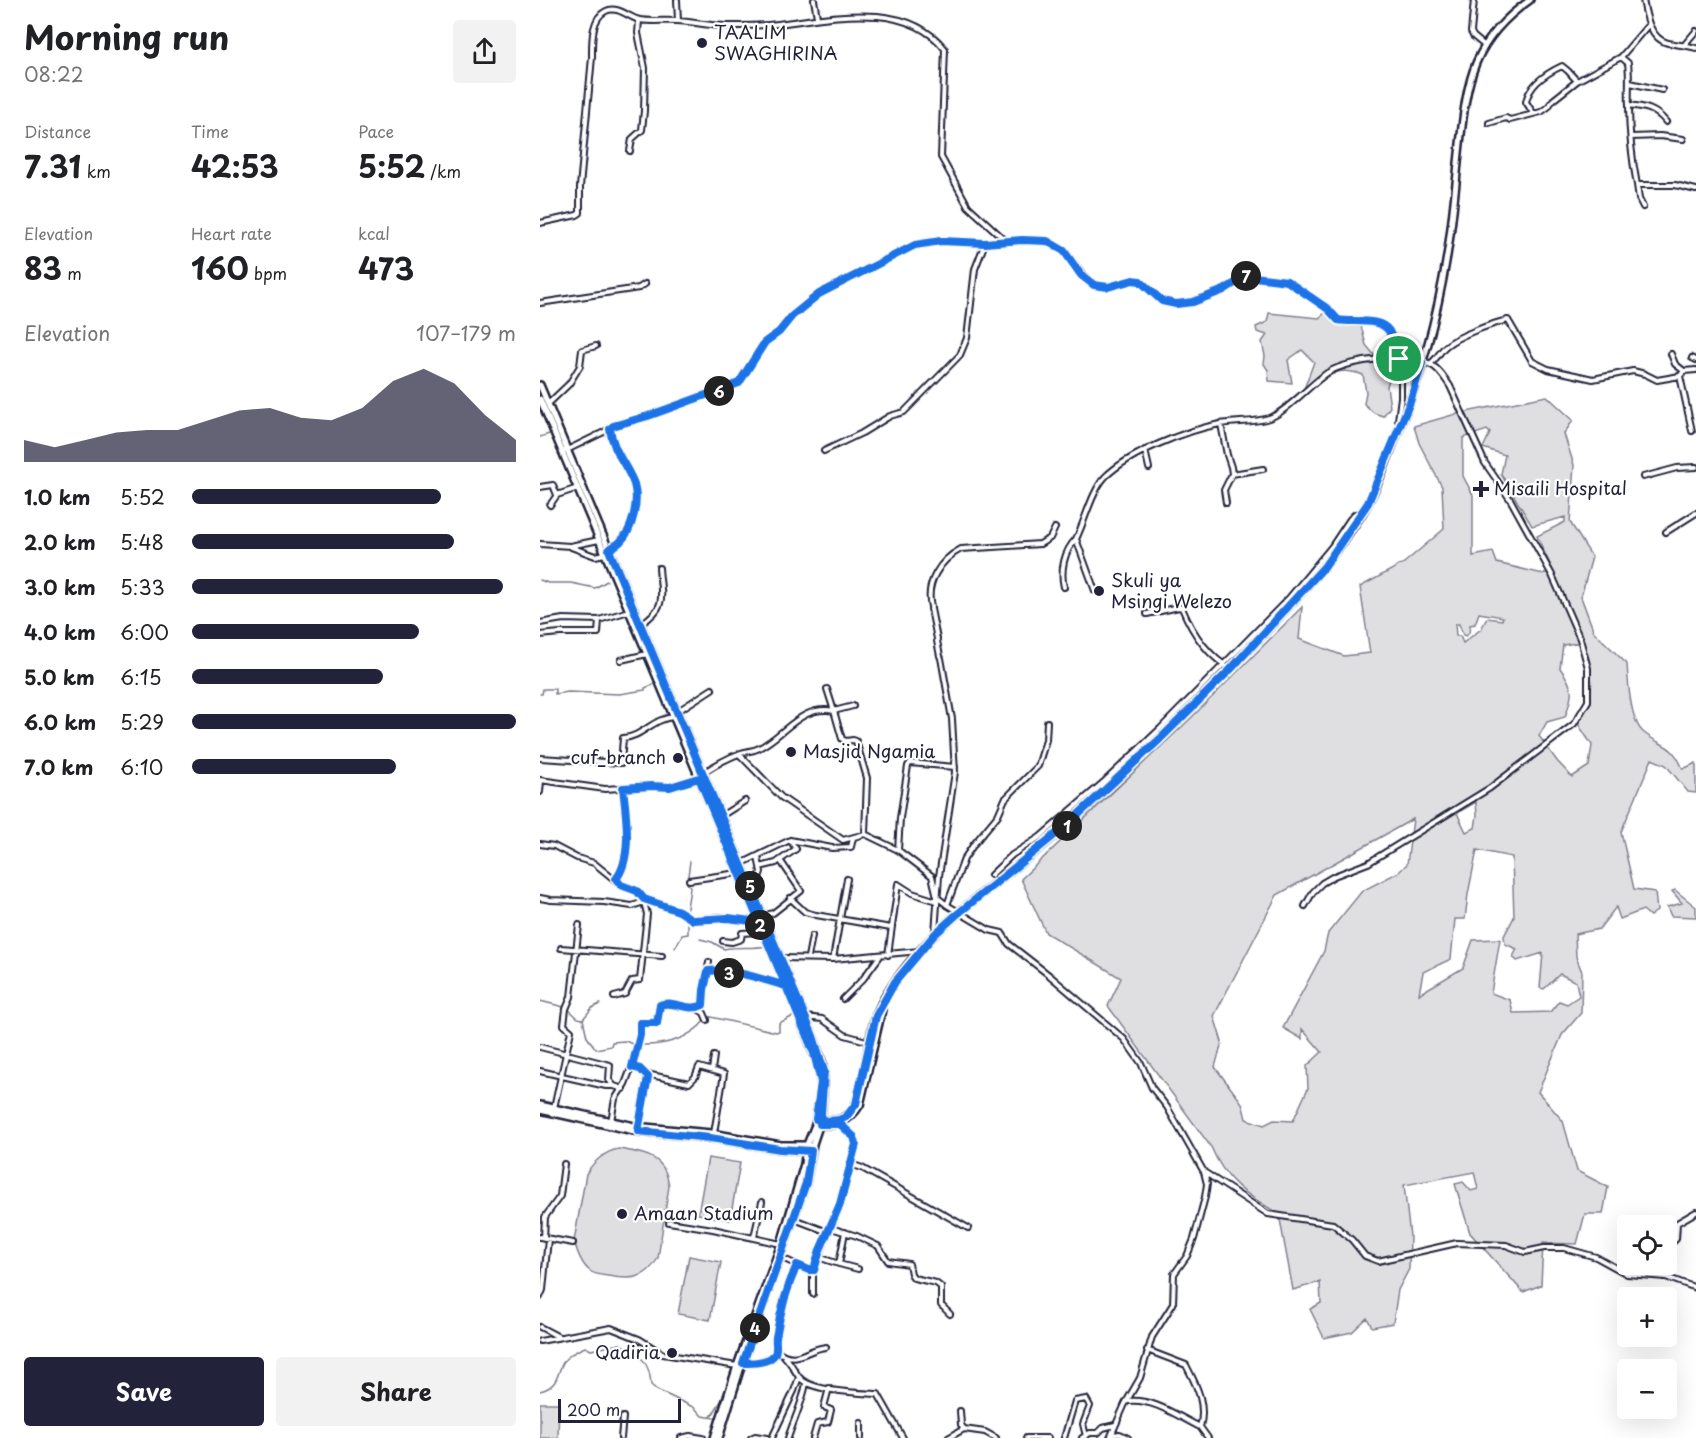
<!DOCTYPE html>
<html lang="en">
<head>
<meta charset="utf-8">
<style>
	body { margin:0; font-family:"Playpen Sans",sans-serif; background:#f2f2f2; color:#202124; height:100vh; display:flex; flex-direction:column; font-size:22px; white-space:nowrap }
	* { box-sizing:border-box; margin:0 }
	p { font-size:20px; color:#757577 }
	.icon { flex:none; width:33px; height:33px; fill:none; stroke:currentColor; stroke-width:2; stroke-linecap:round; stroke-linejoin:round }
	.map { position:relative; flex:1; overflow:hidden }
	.panel { display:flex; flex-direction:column; background:#fff; width:540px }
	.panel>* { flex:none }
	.controls { position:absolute; left:1077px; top:1215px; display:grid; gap:12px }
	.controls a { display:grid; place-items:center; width:60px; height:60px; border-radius:6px; background:#fff; box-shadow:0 6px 24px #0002; font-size:30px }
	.scale { position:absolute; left:18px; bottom:15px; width:123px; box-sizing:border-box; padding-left:6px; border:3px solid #22223b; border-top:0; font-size:16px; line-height:21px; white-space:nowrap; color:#22223b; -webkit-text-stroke:4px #fff; paint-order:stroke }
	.pin { position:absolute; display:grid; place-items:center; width:51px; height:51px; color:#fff; margin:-26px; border:3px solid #fff; border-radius:50%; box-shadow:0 2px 6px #0007 }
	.km { position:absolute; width:30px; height:30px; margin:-15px; border-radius:50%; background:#222; color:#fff; font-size:16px; line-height:30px; text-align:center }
	.round { display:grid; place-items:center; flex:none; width:63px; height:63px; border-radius:6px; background:#f2f2f2 }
	.overview { display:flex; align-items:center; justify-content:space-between; height:102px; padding:0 24px }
	h1 { font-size:33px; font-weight:700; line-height:45px }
	.metrics { display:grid; grid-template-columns:repeat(3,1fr); gap:9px; height:102px; padding:6px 24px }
	.metrics div { display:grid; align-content:center }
	.metrics b { font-size:30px; font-weight:700 }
	.metrics small { font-size:16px; font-weight:400 }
	.metrics p { font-size:16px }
	.chart { height:168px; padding:12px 24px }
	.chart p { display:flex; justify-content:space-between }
	.chart svg { width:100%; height:108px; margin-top:6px; fill:#22223b; opacity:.7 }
	.button { display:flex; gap:12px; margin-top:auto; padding:12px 24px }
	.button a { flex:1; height:69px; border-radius:6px; background:#22223b; color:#fff; font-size:24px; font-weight:700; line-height:69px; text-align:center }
	.button a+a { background:#f2f2f2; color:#202124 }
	ul { padding:0 24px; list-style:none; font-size:20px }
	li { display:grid; grid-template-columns:96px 72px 1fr; align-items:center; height:45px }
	li i { height:15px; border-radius:8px; background:#22223b }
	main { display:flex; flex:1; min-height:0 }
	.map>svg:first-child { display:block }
	.green { fill:#dfdfe2; stroke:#80808e; stroke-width:1.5; fill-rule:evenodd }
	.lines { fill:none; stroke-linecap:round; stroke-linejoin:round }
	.stream { stroke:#7a7a88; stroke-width:1.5 }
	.street-casing { stroke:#22223b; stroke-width:8 }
	.secondary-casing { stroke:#22223b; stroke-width:10 }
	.street { stroke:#fff; stroke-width:4 }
	.secondary { stroke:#fff; stroke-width:5 }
	.route-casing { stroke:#fff; stroke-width:12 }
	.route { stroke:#1a73e8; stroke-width:8 }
	.poi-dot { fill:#22223b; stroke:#fff; stroke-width:2 }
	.labels { text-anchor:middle; stroke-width:4.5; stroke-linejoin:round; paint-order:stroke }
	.poi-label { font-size:18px; fill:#22223b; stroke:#fff; text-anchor:start }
</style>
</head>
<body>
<main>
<section class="panel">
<div class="overview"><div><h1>Morning run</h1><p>08:22</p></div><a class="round"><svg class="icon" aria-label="share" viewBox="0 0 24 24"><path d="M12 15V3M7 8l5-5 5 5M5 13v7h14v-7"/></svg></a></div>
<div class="metrics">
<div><p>Distance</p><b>7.31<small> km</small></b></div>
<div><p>Time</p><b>42:53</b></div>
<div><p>Pace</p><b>5:52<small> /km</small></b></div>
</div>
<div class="metrics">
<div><p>Elevation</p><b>83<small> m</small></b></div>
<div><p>Heart rate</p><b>160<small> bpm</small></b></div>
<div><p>kcal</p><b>473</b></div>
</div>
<div class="chart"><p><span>Elevation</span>107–179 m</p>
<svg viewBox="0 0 160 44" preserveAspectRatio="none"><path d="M0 44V35L10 38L20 35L30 32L40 31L50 31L60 27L70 23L80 22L90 26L100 27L110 22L120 11L130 6L140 12L150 25L160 35V44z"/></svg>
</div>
<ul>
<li><b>1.0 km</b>5:52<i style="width:77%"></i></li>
<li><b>2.0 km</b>5:48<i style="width:81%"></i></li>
<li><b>3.0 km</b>5:33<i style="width:96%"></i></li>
<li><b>4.0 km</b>6:00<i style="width:70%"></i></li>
<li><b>5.0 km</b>6:15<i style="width:59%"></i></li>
<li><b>6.0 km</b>5:29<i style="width:100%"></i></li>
<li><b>7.0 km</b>6:10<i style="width:63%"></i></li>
</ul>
<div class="button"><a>Save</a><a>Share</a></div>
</section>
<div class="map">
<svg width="1156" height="1438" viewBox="0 0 1156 1438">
	<rect width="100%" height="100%" fill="#fff"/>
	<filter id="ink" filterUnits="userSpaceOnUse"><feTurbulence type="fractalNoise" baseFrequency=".0167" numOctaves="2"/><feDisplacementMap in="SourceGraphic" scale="12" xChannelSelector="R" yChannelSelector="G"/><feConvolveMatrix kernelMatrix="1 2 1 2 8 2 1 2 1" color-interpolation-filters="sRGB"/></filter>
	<g filter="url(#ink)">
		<path class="green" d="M786 312 803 325 821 326 826 345 840 362 854 364 847 386 850 407 843 416 834 413 824 404 826 392 823 375C798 366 790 374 771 390L764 389 774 362 762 350 748 360 752 383 729 381 728 370 724 364 725 356 722 342 727 335 717 332 716 327 727 322 729 313 779 318Z
			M1007 396 1033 420 1024 434 1034 465 1030 522 1052 557 1041 597 1054 632 1087 664C1088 680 1090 721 1103 732 1122 748 1132 742 1143 769L1156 763V793L1148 792 1126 765 1112 759 1081 832 1094 889 1115 892 1117 911 1110 916 1103 910 1080 919 1076 907 1059 929 1035 934 1036 957 1042 972 1041 1013 1022 1035 998 1092 1023 1121 1037 1171 1068 1187 1063 1214H1045L1037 1244 1003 1243 1001 1285 983 1292 930 1233 915 1184 923 1182 931 1191 938 1189 934 1172 864 1185 870 1236 869 1269 858 1290 853 1323 832 1327 827 1318 812 1332 784 1338 770 1309 781 1303 780 1282 753 1290 739 1214C707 1195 686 1183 671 1147L568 1006 581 978 506 933 481 879 650 719 762 607 759 639 804 656 830 653 820 587 864 563 904 529 902 487 879 443 874 426 916 414ZM947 430 950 433 943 448 965 455 961 474 992 526 1025 517V522L997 536 1013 571 1003 574 957 563 953 552 933 556V495L923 476V438ZM939 613 963 617 962 620 947 618 941 629 923 643 920 636H916L915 624H919L923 635 926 636 929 633 930 625 935 624ZM1043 642C1049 658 1054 680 1050 698 1048 707 1042 716 1038 724L1052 745 1049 766 1032 777 1017 761 999 736 1007 722 1025 717C1033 695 1035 688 1020 668L1023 645ZM936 802 937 815 935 828 926 832 917 813ZM873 819 867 864 859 872 822 891 788 933 784 951 743 1028 762 1039V1029L782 1052 767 1066 768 1088 753 1121 734 1120 724 1125 706 1119 702 1103 675 1067 682 1042 674 1016 737 895ZM937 850 972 857 974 917 964 936 965 944 977 949 973 957 977 961 1003 953 1000 988 1004 989 1020 974 1036 982 1039 996 1027 1004 1019 1001 1010 1012 973 1013 970 1000 951 993 960 939 933 940 923 968 879 994 883 972 911 959 915 919H925L928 894Z
			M1135 890 1156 907V917L1131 916 1127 907 1142 903 1132 891Z
			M79 1149C106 1154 125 1155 129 1186L118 1258C106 1280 90 1280 68 1276 62 1275 55 1275 50 1271 41 1264 37 1251 34 1241L46 1174C53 1162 65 1151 79 1149Z
			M168 1158 200 1163 190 1220 158 1214Z
			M149 1256 181 1262 170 1320 138 1314Z
			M0 1403H19L18 1438H0Z"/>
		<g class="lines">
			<path class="stream" d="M0 437 9 434
				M0 580 8 583H31L55 588 67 581
				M0 694H2L3 689H15V694L28 692 79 694 105 690V688L113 685
				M147 915C146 904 150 896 150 886L147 884 150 861
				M160 939 172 942 184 949C198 946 212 949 226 946
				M135 948 142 935 148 934V919
				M0 1001 24 1007
				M28 1009 38 1018 43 1019 52 1008 60 1004
				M167 1016 236 1032 239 1031V1023L256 1015
				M43 1019 47 1037 56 1049 71 1046 72 1042 85 1041 95 1045
				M100 1045C124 1046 150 1039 165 1020
				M0 1391C20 1386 16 1373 24 1361 28 1355 38 1350 45 1347L51 1350 80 1344C100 1355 110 1361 111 1385L117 1390 155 1408 162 1416 175 1418
				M171 1417 181 1401 189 1381"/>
			<g class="street-casing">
				<path id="street" d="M137 0 138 21
					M274 0 277 17
					M934 0 931 32 933 36 945 46
					M1103 0C1106 16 1110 39 1128 43 1138 45 1146 45 1156 48
					M1145 44 1156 31
					M1081 57 1088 63C1090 79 1088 90 1089 106 1089 132 1092 159 1097 185H1135L1156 190
					M1090 83 1122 90
					M1089 105C1105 107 1116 109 1126 122
					M993 113 986 102C989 85 1007 73 1022 66L1028 71 1037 81
					M949 123 966 118 970 120 1001 112 1008 107 1013 100 1037 81 1081 57 1109 24
					M1091 137 1120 136 1143 139
					M90 151 92 139 102 130 104 111 105 68 98 33 99 20
					M1097 185 1099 199 1103 207
					M0 223 37 215 40 213V187L52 57C52 42 51 18 66 11 78 5 89 18 100 20 112 22 125 20 137 21 154 22 171 26 187 26 204 26 222 26 238 24 293 17 366 0 405 49L401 157 428 206 465 240
					M0 303 99 288 105 284
					M1131 354 1135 364 1144 371
					M1152 358 1156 360
					M890 364C897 359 900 351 906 346 919 335 951 324 968 320L992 361 1008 369 1053 379 1093 371 1105 374 1117 380 1140 376 1144 371 1156 370
					M1140 376 1152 431
					M8 404 29 384 40 366 42 350 56 346
					M681 424 687 455 691 467 692 474 684 490 686 503
					M605 450 609 468
					M25 451 70 429
					M284 451 322 433 350 416 364 412 420 355 427 338 435 269 445 243
					M692 474 723 469
					M1103 477 1137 468 1156 467
					M0 487 13 485 17 495
					M10 505 17 495 38 488
					M1126 532 1156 513
					M0 544 30 546 59 540
					M31 547 55 556 65 554
					M69 550C74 546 80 543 83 538 93 525 99 501 94 484 87 465 74 452 70 429L73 426 108 416 199 383 225 342 239 332 252 316 279 294 375 245 401 241 445 243 482 240 507 241 524 251 549 282 561 287H568L593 280 600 281 622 301 636 304 653 302 684 290 706 276 747 281 788 309 798 320 807 322H829L840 324 848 330 861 368V397L858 420
					M524 587C520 571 524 551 536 539
					M555 591 536 539C545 521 552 491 565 477 589 453 647 430 680 424 696 421 714 423 729 418 745 413 771 384 787 373 809 359 870 352 893 366 900 370 905 379 910 386L945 463 970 499 1012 575 1040 639 1048 668V701L1034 724 950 788 828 863 794 876 782 883 773 892 765 906
					M391 607C385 583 400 560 421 549L500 544 510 538 515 528
					M391 609 397 639
					M607 614 639 607 642 608C652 632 668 656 691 669
					M0 623 23 619 59 620 89 611
					M101 624C128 606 121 597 119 568
					M0 635 20 633H58L59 620
					M397 641 400 656
					M81 660 107 654
					M287 689 294 711 313 706
					M138 713 141 709 172 689
					M199 754 241 797 303 840 325 834 358 850 392 876 397 897 407 905 449 930 462 933 469 944 509 975 584 1039 601 1063 612 1088 627 1107 664 1172 728 1214 793 1224 812 1240 825 1256 838 1261 917 1243 966 1245 985 1252 1004 1248H1024L1056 1257 1087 1274 1126 1277 1156 1288
					M0 758 81 763 83 738C103 737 113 718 134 717
					M163 773C175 765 187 758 201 753 207 751 214 751 219 748 244 736 261 704 294 711L302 739 306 741 313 740 316 741 327 778 325 834
					M0 780 65 789 111 786 130 787 159 778
					M0 792 1 781
					M181 816 205 801
					M0 844 14 846 37 858 54 863 81 885 97 891 104 899 139 911 153 920 180 917 211 921 217 918
					M358 850 360 818 368 766 370 763 415 767
					M201 864 250 840 292 848 311 847 313 838
					M220 867 236 863 256 849 250 840
					M451 875 472 855 500 837 565 781 620 729 749 598 792 546 810 519 815 514 821 513
					M76 879C93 858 86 814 83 788
					M149 880 198 873
					M211 886 217 883 221 872 218 857
					M0 898 11 900 64 902 92 906 104 902
					M250 898 265 912 276 915 351 928
					M407 905 424 859 434 844 458 815 465 799 498 766 506 740 507 722
					M222 916 233 913 261 891 240 860
					M395 933 399 876 415 772 412 719 401 658
					M183 941 192 942 201 939 202 933 218 932 222 929
					M21 948 122 956
					M348 955 358 884 372 893 397 901
					M268 957 272 936
					M240 958 293 959 380 951
					M293 959 307 879
					M168 971C191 968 224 980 246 986
					M183 971V964
					M74 997 85 994 92 981 100 980 107 914 104 902
					M303 999 323 979 340 956
					M158 1009 164 1013 167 1020
					M266 1017 282 1019 305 1035 330 1042
					M0 1047 70 1065 69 1080 74 1086 83 1089
					M92 1067 100 1069 108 1076 98 1127
					M172 1070 174 1056
					M0 1071 66 1086H74
					M108 1076 111 1075 149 1083 155 1077 159 1067 184 1074 174 1133
					M14 1108 31 1031 24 1025 26 1009 31 997 39 925
					M71 1121 75 1099 85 1084 95 1058 100 1035V1023H116L120 1005C133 1000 148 1013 163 1005L164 990 169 962
					M311 1164 322 1168 428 1228
					M254 1219 288 1232 291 1228 317 1236 338 1246 348 1261 369 1264 371 1274 374 1278 396 1283 401 1287V1305L410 1314
					M129 1222 173 1229 241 1244
					M291 1228 300 1204 316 1144 314 1137 300 1122
					M305 1232 299 1264 318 1269
					M0 1237 33 1243
					M214 1237 222 1202
					M4 1238 5 1217 20 1196 24 1164
					M1126 1248 1136 1239 1137 1223 1156 1212
					M240 1257 257 1265
					M278 1257 299 1264
					M1121 1264 1123 1277
					M273 1271V1294
					M0 1297 3 1290 8 1239
					M0 1327 19 1337
					M0 1341 71 1328 99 1339 123 1354 197 1366
					M236 1350C257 1366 265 1349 286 1347
					M607 1350 646 1365 648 1369C658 1388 666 1406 660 1427L668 1438
					M245 1357C251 1363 254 1370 259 1377 271 1392 320 1393 338 1394L363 1438
					M203 1363H215L233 1357 235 1354 236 1339 244 1299 256 1266 271 1271 274 1270 288 1232
					M589 1401C613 1398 639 1417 660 1427
					M420 1411 421 1425 424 1429
					M321 1423V1438
					M572 1435 580 1434 588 1438
					M81 1438 83 1417
					M141 1438 150 1436 163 1438
					M211 1438 215 1436 227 1438
					M232 1438 254 1391 259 1377
					M248 1438C254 1419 263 1402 266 1383
					M273 1438 277 1424 288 1422 291 1410 284 1407 289 1388
					M408 1438 424 1429 445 1432 456 1438
					M486 1438H508
					M524 1438 535 1401 546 1399 550 1406 543 1424 546 1436
					M542 1438 550 1433H558L563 1428 575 1425
					M570 1438 585 1404 600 1378 612 1337 633 1304 634 1274 647 1256 654 1239 665 1197 667 1184 664 1172"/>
			</g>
			<g class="secondary-casing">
				<path id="secondary" d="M0 385 273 1036 283 1064 284 1079 281 1120 273 1144 266 1183 201 1367 179 1438
					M0 399 257 1011 278 1065 281 1083
					M0 1105 94 1126 171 1133 241 1145H268
					M0 1110 94 1131 170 1138 240 1149 267 1151
					M276 1119C291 1122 303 1122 313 1109 323 1095 328 1041 334 1021 345 985 387 940 415 916 451 884 492 856 529 824 599 762 666 696 729 628 762 591 795 556 822 514 836 491 846 463 856 437 880 379 897 318 907 256 913 219 916 181 920 144 927 79 933 40 990 0
					M276 1124C296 1127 309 1123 320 1105L342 1010
					M174 1438 197 1366 241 1244 264 1164 266 1147 275 1125 280 1095"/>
			</g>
			<use href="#street" class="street"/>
			<use href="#secondary" class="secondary"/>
		</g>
	</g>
	<g class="lines" filter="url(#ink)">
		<g class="route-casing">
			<path id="route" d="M859 359 882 363 870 402 828 503 784 567 691 669 620 739 527 825 415 916 395 934 355 982 336 1016 316 1104 306 1117 299 1120 289 1121 276 1119 281 1082 274 1053 159 778 130 787 111 786 83 788C86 814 93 858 76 879L81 885 97 891 104 899 139 911 153 920 188 918 211 921 218 918 246 986C224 980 191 968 168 971L164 990 163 1005C148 1013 133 999 120 1005L117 1023H100V1035L92 1067 100 1069 108 1077 98 1131 170 1138 240 1149 271 1151 266 1183 203 1363C212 1363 228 1363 234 1355 238 1351 235 1343 236 1337 240 1313 247 1287 257 1265L269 1270H274L280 1250 300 1204 316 1144 314 1137 300 1124H280L281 1114 284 1071 273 1036 69 550C72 547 77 545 80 542 93 530 99 501 94 484 87 465 73 452 70 429L73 426 108 416 199 383 225 342 239 332 252 316 279 294 375 245 401 241 445 243 482 240 507 241 524 251 541 275 554 285 568 287 593 280 600 281 622 301 636 304 653 302 684 290 706 276 747 281 788 309 798 320C813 323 840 317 849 331 853 339 856 350 859 359"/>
		</g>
		<use href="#route" class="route"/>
	</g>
	<g class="poi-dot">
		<circle cx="162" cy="43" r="6"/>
		<path d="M938 480h6v6h6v6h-6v6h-6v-6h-6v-6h6z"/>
		<circle cx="559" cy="591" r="6"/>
		<circle cx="251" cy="752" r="6"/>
		<circle cx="138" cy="758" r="6"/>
		<circle cx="82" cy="1214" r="6"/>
		<circle cx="132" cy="1353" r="6"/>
	</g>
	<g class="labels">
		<g class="poi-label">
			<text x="174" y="39">TAALIM<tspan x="174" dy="21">SWAGHIRINA</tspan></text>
			<text x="954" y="495">Misaili Hospital</text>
			<text x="571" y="587">Skuli ya<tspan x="571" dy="21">Msingi Welezo</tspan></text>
			<text x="263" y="758">Masjid Ngamia</text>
			<text x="126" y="764" text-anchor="end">cuf_branch</text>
			<text x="94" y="1220">Amaan Stadium</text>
			<text x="120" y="1359" text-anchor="end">Qadiria</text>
		</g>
	</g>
</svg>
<div class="controls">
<a><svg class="icon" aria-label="locate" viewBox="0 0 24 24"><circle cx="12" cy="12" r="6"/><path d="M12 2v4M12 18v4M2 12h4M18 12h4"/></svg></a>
<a>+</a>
<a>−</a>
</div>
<div class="scale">200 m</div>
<div class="pin" style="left:859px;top:359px;background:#1e9e55"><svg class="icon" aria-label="arrive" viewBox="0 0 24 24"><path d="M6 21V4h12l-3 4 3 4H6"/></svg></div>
<b class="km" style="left:527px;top:826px">1</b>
<b class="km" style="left:220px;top:925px">2</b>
<b class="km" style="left:189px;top:973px">3</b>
<b class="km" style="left:215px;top:1328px">4</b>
<b class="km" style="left:210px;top:886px">5</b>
<b class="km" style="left:179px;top:391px">6</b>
<b class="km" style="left:706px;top:276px">7</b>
</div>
</main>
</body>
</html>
